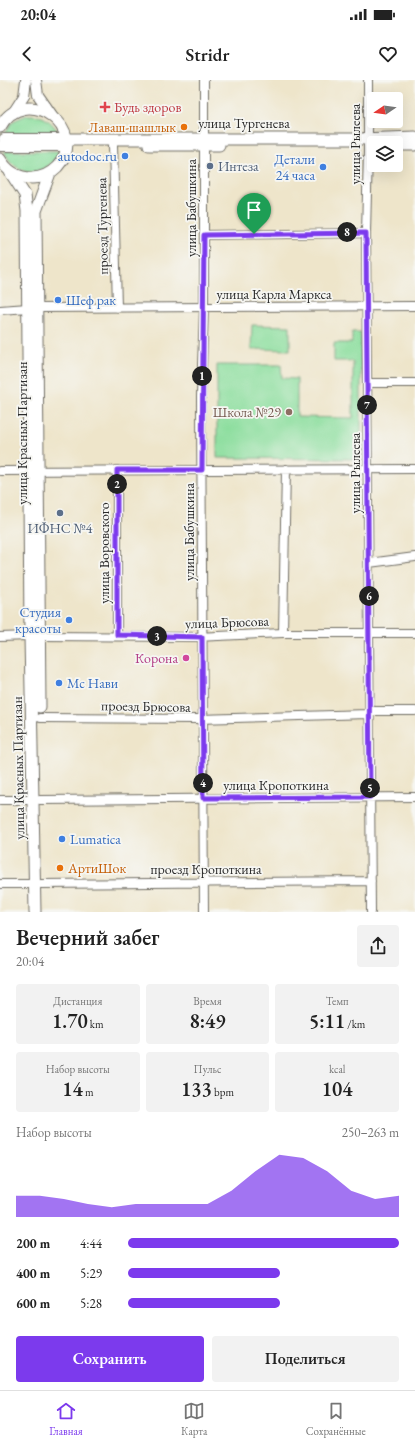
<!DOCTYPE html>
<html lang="ru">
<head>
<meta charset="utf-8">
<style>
	body { margin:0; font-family:"EB Garamond",serif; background:#f2f2f2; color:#222; height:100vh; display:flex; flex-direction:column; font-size:15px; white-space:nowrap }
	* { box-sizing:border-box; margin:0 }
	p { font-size:13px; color:#767676 }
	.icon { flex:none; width:22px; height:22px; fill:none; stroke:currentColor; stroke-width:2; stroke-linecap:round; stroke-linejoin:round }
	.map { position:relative; height:832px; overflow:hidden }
	.side { display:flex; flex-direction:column; background:#fff; flex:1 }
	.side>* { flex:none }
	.needle { width:26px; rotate:257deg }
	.fabs { position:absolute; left:367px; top:12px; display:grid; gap:8px }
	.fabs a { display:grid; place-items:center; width:36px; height:36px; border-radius:4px; background:#fff; box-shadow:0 4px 16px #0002; font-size:20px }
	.pin { position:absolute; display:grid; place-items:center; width:34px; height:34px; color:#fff; margin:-41px -17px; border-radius:50% 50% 50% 0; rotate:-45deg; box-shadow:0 0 4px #0007 }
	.pin .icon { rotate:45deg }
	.km { position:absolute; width:20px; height:20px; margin:-10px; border-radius:50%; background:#222; color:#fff; font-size:11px; line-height:20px; text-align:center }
	.round { display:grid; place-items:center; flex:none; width:42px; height:42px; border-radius:4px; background:#f2f2f2 }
	.overview { display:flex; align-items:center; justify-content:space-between; height:68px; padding:0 16px }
	h1 { font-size:22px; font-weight:600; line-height:30px }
	.figures { display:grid; grid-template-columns:repeat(3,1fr); gap:6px; height:68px; padding:4px 16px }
	.figures div { display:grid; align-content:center; border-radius:4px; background:#f2f2f2; text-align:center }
	.figures b { font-size:20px; font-weight:600 }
	.figures small { font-size:11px; font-weight:400 }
	.figures p { font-size:11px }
	.chart { height:112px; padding:8px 16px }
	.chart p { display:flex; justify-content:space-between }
	.chart svg { width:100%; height:72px; margin-top:4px; fill:#7c3aed; opacity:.7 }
	.primary-button { display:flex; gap:8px; margin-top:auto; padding:8px 16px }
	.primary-button a { flex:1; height:46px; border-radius:4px; background:#7c3aed; color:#fff; font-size:16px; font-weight:600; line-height:46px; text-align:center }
	.primary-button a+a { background:#f2f2f2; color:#222 }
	ul { padding:0 16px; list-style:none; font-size:13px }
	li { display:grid; grid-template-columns:64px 48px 1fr; align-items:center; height:30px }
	li i { height:10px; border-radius:5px; background:#7c3aed }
	.status { display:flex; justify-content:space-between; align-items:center; height:28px; padding:0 20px; background:#fff; direction:ltr }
	.status svg { height:11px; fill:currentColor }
	header { display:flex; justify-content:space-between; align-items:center; height:52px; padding:0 16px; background:#fff; font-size:18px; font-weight:600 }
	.dock { display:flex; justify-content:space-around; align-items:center; height:56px; border-top:1px solid #e0e0e0; background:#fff; font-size:11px; color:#767676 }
	.dock a { display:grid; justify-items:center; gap:2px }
	.dock .current { color:#7c3aed }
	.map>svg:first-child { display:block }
	.green { fill:#8cde9e; stroke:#5c8464 }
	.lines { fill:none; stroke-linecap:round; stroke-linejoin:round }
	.minor-casing { stroke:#6f6c63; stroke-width:10 }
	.major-casing { stroke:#6f6c63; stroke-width:12 }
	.highway-casing { stroke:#6f6c63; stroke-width:13 }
	.minor { stroke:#fff; stroke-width:8 }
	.major { stroke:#fff; stroke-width:10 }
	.highway { stroke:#fff; stroke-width:11 }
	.route-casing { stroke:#fff; stroke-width:8 }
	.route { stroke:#7c3aed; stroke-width:5 }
	.health-dot { fill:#e0444e; stroke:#f6f6f2; stroke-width:1.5 }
	.food-dot { fill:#e8710a; stroke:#f6f6f2; stroke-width:1.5 }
	.shop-dot { fill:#3f7fe0; stroke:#f6f6f2; stroke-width:1.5 }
	.service-dot { fill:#5c6f8a; stroke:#f6f6f2; stroke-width:1.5 }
	.education-dot { fill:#8d6e63; stroke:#f6f6f2; stroke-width:1.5 }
	.hotel-dot { fill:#d1479c; stroke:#f6f6f2; stroke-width:1.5 }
	.labels { text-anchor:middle; stroke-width:3.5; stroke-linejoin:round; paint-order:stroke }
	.health-label { font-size:14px; fill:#be3a42; stroke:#f6f6f2; text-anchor:start }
	.street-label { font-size:14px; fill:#2b2b2b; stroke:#f6f6f2 }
	.food-label { font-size:14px; fill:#c56008; stroke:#f6f6f2; text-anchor:end }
	.shop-label { font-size:14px; fill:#366cbe; stroke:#f6f6f2; text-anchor:end }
	.service-label { font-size:14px; fill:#4e5e75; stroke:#f6f6f2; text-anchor:start }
	.education-label { font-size:14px; fill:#785e54; stroke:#f6f6f2; text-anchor:end }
	.hotel-label { font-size:14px; fill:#b23c85; stroke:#f6f6f2; text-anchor:end }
</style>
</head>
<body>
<div class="status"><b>20:04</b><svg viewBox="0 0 49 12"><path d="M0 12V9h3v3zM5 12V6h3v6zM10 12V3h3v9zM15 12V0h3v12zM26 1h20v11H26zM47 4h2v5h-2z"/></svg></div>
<header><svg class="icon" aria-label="back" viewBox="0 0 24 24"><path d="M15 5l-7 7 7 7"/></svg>Stridr<svg class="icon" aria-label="heart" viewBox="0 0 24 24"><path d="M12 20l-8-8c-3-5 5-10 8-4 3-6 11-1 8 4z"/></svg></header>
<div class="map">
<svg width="415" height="832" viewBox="0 0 415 832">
	<rect width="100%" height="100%" fill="#f6f6f2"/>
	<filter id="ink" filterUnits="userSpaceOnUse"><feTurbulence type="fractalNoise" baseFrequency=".025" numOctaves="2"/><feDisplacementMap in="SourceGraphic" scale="8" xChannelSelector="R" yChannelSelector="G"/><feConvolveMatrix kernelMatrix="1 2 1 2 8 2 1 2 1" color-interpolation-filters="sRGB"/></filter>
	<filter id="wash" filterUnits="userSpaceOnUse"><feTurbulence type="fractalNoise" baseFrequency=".012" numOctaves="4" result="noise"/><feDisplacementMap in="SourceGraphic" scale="16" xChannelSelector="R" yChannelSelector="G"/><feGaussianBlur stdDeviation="0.9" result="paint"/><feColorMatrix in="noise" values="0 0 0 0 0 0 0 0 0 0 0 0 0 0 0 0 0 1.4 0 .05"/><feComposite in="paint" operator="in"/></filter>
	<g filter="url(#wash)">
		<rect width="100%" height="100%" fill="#eee5ca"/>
		<path class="green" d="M27 35C42 34 52 40 59 54L4 55 13 41Z
			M4 71H59C48 99 15 98 4 71Z
			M252 245 290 246V270L251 269Z
			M352 252H361V379L217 378V285H281L282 298 297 299V337L353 338V281H334V263H352Z"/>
	</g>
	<g filter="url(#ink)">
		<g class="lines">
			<g class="minor-casing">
				<path id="minor" d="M368 0V72L366 153 371 832
					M113 64 117 228
					M204 155 366 153
					M37 228 415 226
					M0 230 28 228
					M367 303H415
					M0 391 415 389
					M369 483 415 477
					M283 553 286 389
					M117 555V390
					M39 556 197 557 283 553H415
					M0 557 30 556
					M40 638 198 639 368 634 369 631H415
					M0 720H35
					M40 720 415 717
					M0 804H35
					M41 804 371 801
					M204 832 201 317 204 227V0"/>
			</g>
			<g class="major-casing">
				<path id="major" d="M36 0 38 15 52 35
					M13 33 24 16 26 0
					M4 59H66
					M0 66H66"/>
			</g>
			<g class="highway-casing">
				<path id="highway" d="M0 47C25 1 92 49 57 87 50 94 41 98 32 98 18 98 7 91 0 79
					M66 59H360L415 57
					M149 65H219
					M396 65H415
					M10 92 25 115 27 131 30 556 35 832
					M40 627 36 131 50 93"/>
			</g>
			<use href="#minor" class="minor"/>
			<use href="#major" class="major"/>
			<use href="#highway" class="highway"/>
		</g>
	</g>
	<g class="lines" filter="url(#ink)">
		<g class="route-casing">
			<path id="route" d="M366 153 370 717 203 718 202 557 117 555V390H202L204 155Z"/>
		</g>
		<use href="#route" class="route"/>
	</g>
	<path class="health-dot" d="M103 21h4v4h4v4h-4v4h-4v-4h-4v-4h4z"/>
	<g class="food-dot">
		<circle cx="184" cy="47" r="4"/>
		<circle cx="60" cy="788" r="4"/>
	</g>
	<g class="shop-dot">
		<circle cx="125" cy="76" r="4"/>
		<circle cx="323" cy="87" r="4"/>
		<circle cx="58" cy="220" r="4"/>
		<circle cx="69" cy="540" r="4"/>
		<circle cx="59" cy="603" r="4"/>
		<circle cx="62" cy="759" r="4"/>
	</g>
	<g class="service-dot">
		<circle cx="210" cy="86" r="4"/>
		<circle cx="60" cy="433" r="4"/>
	</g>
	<circle class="education-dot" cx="289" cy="332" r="4"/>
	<circle class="hotel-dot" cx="186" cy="578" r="4"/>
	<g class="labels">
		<g class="health-label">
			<text x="114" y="32">Будь здоров</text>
		</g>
		<g class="street-label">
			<text x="244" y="48">улица Тургенева</text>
			<text transform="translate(355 64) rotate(-90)" y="5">улица Рылеева</text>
			<text transform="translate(191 128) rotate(-90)" y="5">улица Бабушкина</text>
			<text transform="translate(102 146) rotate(-91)" y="5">проезд Тургенева</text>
			<text x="274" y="219">улица Карла Маркса</text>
			<text transform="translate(22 353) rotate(-90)" y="5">улица Красных Партизан</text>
			<text transform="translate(355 393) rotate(-90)" y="5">улица Рылеева</text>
			<text transform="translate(189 452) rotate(-90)" y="5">улица Бабушкина</text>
			<text transform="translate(104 473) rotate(-90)" y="5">улица Воровского</text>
			<text transform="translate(227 542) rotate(-2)" y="5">улица Брюсова</text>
			<text transform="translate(146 626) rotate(1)" y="5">проезд Брюсова</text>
			<text transform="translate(18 688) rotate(-91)" y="5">улица Красных Партизан</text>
			<text x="276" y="710">улица Кропоткина</text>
			<text x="206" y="794">проезд Кропоткина</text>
		</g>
		<g class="food-label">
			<text x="176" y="52">Лаваш-шашлык</text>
			<text x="68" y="793" text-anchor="start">АртиШок</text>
		</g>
		<g class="shop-label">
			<text x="117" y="81">autodoc.ru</text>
			<text x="315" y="84">Детали<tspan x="315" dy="16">24 часа</tspan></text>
			<text x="66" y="225" text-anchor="start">Шеф рак</text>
			<text x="61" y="537">Студия<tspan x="61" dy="16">красоты</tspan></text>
			<text x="67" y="608" text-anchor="start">Мс Нави</text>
			<text x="70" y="764" text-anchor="start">Lumatica</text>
		</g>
		<g class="service-label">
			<text x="218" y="91">Интеза</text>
			<text x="60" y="453" text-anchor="middle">ИФНС №4</text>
		</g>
		<g class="education-label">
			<text x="281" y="337">Школа №29</text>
		</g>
		<g class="hotel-label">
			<text x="178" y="583">Корона</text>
		</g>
	</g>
</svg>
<div class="fabs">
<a><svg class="needle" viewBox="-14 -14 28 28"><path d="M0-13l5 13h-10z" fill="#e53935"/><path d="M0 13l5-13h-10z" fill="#767676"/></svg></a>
<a><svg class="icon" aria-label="layers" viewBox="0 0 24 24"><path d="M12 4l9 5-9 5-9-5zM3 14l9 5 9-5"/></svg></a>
</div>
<div class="pin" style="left:254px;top:154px;background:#1e9e55"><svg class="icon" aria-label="arrive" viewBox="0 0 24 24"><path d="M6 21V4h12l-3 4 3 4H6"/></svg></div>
<b class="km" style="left:202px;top:296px">1</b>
<b class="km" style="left:117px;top:404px">2</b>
<b class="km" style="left:157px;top:556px">3</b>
<b class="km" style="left:203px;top:703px">4</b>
<b class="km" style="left:370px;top:708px">5</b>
<b class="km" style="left:369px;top:516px">6</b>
<b class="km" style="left:367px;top:325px">7</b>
<b class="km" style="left:347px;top:152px">8</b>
</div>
<section class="side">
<div class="overview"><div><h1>Вечерний забег</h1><p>20:04</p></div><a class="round"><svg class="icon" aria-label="share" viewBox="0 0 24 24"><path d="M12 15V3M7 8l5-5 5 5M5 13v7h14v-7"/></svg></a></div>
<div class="figures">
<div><p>Дистанция</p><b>1.70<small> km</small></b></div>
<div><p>Время</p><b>8:49</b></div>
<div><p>Темп</p><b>5:11<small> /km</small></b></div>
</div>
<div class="figures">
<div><p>Набор высоты</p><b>14<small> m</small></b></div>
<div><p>Пульс</p><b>133<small> bpm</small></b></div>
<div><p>kcal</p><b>104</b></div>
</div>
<div class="chart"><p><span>Набор высоты</span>250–263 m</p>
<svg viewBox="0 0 160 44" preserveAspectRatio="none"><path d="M0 44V31L10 31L20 33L30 36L40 38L50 36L60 36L70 36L80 36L90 28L100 16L110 6L120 8L130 16L140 28L150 33L160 31V44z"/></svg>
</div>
<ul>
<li><b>200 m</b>4:44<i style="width:100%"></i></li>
<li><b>400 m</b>5:29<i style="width:56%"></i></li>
<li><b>600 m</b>5:28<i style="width:56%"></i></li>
</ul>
<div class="primary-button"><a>Сохранить</a><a>Поделиться</a></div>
</section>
<nav class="dock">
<a class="current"><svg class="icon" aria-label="home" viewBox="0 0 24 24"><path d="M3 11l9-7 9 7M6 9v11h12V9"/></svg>Главная</a>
<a><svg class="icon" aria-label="map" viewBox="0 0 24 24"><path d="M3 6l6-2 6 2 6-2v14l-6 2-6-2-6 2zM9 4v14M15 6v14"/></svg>Карта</a>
<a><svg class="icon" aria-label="saved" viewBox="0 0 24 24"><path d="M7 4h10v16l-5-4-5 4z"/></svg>Сохранённые</a>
</nav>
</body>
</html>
